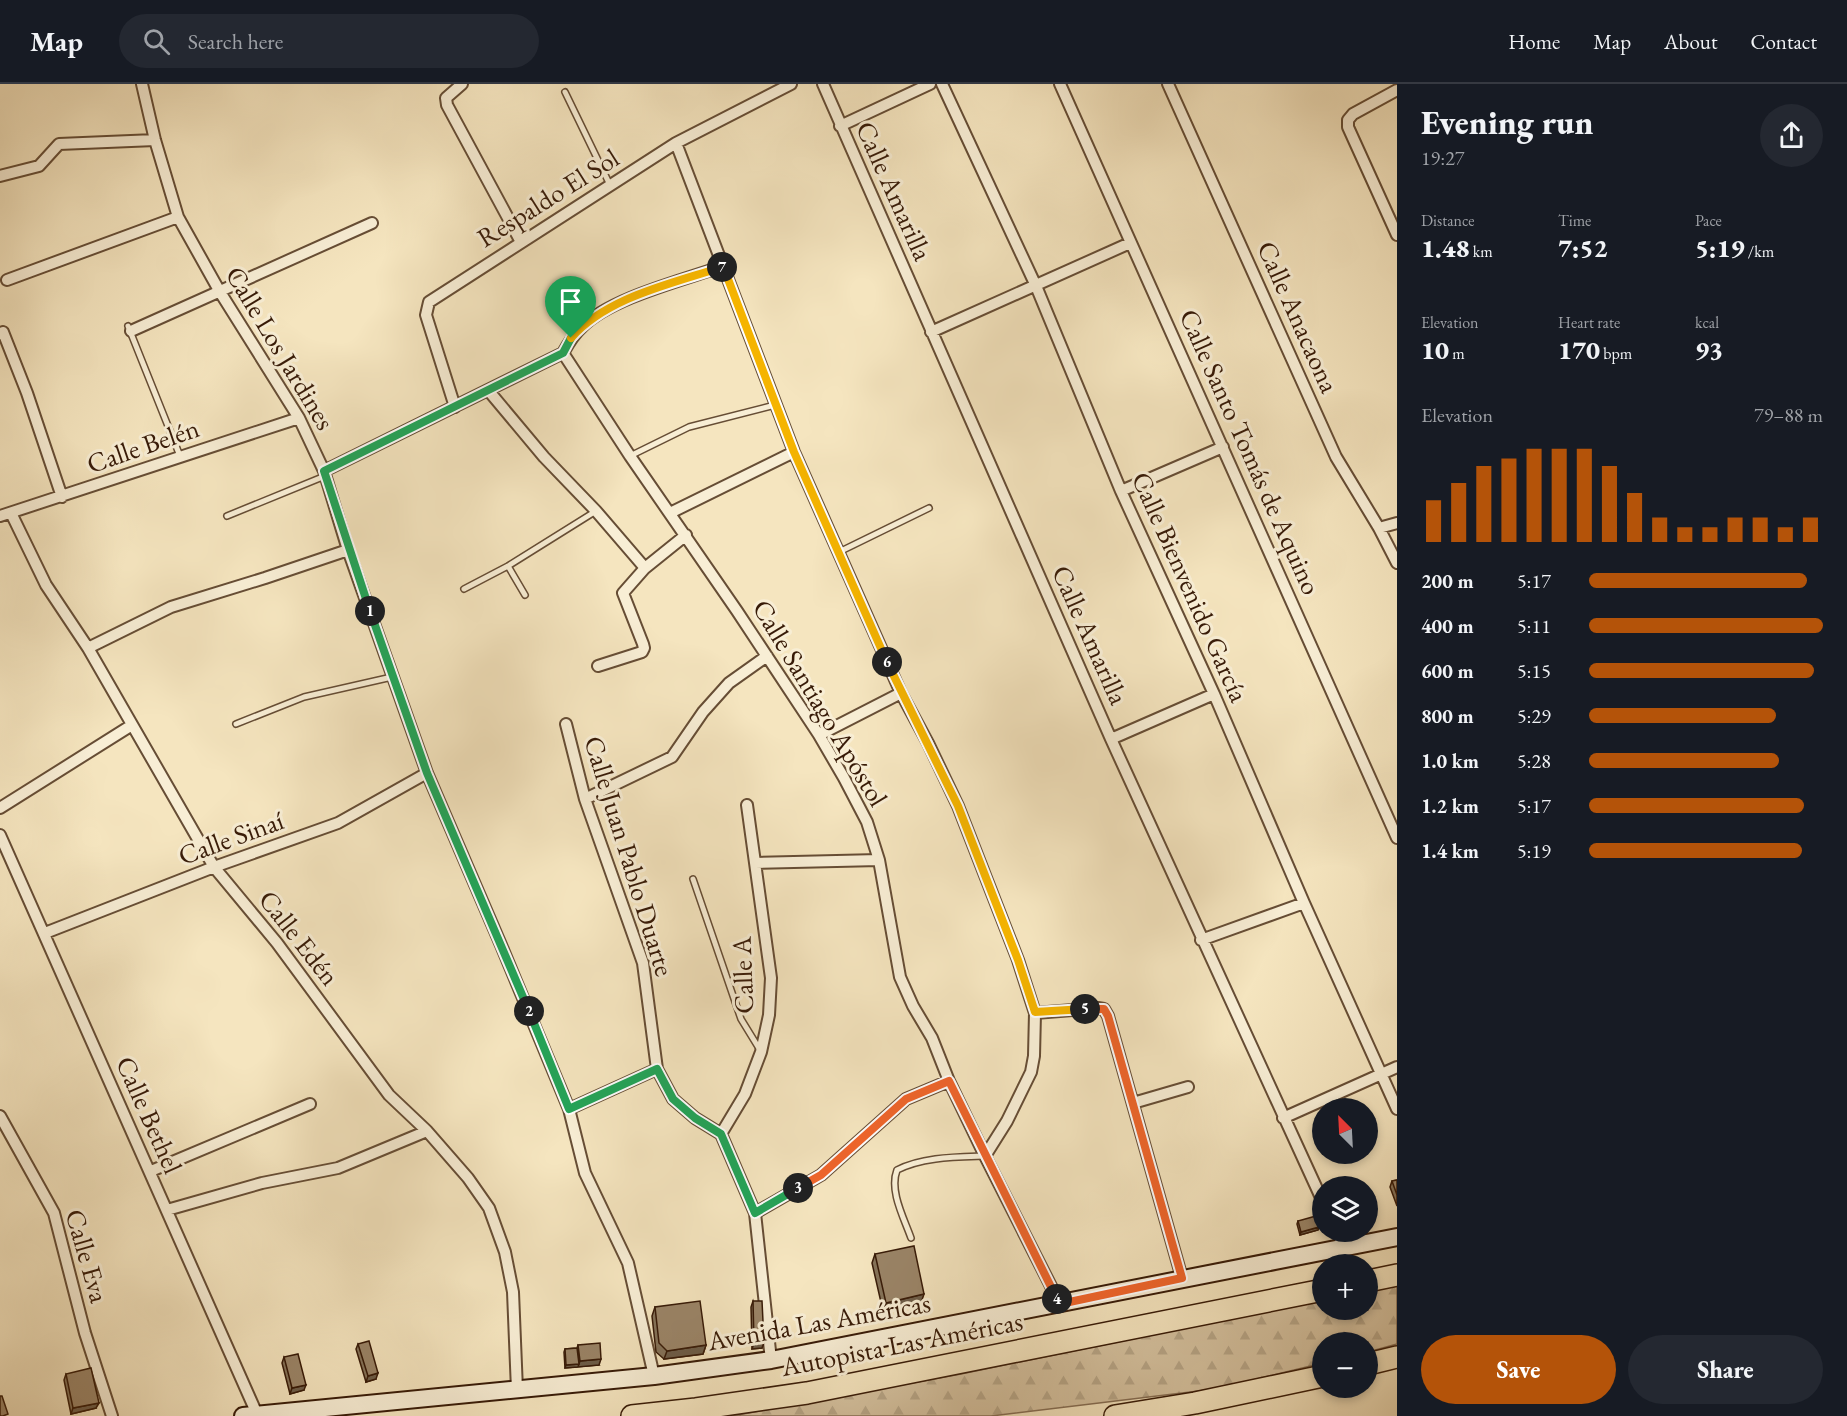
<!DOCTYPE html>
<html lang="en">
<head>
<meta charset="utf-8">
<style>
	body { margin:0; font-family:"EB Garamond",serif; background:#242831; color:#f1f3f6; height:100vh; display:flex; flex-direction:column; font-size:22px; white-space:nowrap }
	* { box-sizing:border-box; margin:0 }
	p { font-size:20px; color:#9ea1a6 }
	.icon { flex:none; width:33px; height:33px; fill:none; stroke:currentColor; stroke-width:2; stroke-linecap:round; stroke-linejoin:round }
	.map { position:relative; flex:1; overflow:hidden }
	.drawer { display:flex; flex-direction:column; background:#171b24; width:450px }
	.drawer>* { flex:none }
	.needle { width:39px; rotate:336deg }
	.buttons { position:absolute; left:1312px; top:1014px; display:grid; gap:12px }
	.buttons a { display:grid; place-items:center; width:66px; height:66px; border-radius:50%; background:#171b24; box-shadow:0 3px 9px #0003; font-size:30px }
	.pin { position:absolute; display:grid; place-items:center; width:51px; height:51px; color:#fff; margin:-62px -26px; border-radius:50% 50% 50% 0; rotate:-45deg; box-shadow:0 0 6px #0007 }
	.pin .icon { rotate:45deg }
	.km { position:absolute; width:30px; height:30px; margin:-15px; border-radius:50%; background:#222; color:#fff; font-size:16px; line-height:30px; text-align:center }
	.round { display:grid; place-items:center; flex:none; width:63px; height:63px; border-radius:32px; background:#242831 }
	.headline { display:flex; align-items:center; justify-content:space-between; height:102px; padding:0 24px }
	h1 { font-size:33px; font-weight:800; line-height:45px }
	.figures { display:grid; grid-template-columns:repeat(3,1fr); gap:9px; height:102px; padding:6px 24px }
	.figures div { display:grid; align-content:center }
	.figures b { font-size:26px; font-weight:800 }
	.figures small { font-size:16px; font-weight:400 }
	.figures p { font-size:16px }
	.chart { height:168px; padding:12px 24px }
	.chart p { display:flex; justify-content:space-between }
	.chart svg { width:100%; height:108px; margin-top:6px; stroke:#b45309; stroke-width:6 }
	.primary-button { display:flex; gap:12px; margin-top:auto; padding:12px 24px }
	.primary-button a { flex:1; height:69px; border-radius:36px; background:#b45309; color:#fff; font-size:24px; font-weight:800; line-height:69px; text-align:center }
	.primary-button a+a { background:#242831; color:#f1f3f6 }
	ul { padding:0 24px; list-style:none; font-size:20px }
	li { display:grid; grid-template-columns:96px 72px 1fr; align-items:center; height:45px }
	li i { height:15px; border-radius:8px; background:#b45309 }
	header { display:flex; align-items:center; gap:36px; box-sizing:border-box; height:84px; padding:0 30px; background:#171b24; border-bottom:2px solid #363941 }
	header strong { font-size:28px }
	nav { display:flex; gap:33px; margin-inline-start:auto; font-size:21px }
	.search { width:420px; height:54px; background:#242831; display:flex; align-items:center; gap:15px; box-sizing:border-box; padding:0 21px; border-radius:33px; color:#9ea1a6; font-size:22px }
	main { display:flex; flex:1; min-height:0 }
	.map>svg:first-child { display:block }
	.forest { fill:url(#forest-firs); stroke:#866e54; stroke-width:1.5 }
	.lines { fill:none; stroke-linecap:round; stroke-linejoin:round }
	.service-casing { stroke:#664d35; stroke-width:8 }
	.minor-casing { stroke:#664d35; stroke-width:14 }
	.secondary-casing { stroke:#371a07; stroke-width:20 }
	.motorway-casing { stroke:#371a07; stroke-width:24 }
	.service { stroke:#f8eed5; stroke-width:5 }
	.minor { stroke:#f8eed5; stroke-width:10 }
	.secondary { stroke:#f8eed5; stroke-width:16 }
	.motorway { stroke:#f5e5bf; stroke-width:21 }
	.wall { fill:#847259; stroke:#371a07; stroke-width:1.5 }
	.shaded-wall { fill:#6c5c48; stroke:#371a07; stroke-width:1.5 }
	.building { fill:#9a8467; stroke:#371a07; stroke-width:1.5 }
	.split-1-casing { stroke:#fff; stroke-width:12 }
	.split-2-casing { stroke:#fff; stroke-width:12 }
	.split-3-casing { stroke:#fff; stroke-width:12 }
	.split-4-casing { stroke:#fff; stroke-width:12 }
	.split-5-casing { stroke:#fff; stroke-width:12 }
	.split-6-casing { stroke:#fff; stroke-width:12 }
	.split-7-casing { stroke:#fff; stroke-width:12 }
	.split-8-casing { stroke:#fff; stroke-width:12 }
	.split-1 { stroke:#22a559; stroke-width:8 }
	.split-2 { stroke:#22a559; stroke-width:8 }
	.split-3 { stroke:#22a559; stroke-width:8 }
	.split-4 { stroke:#f0652b; stroke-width:8 }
	.split-5 { stroke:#f0652b; stroke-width:8 }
	.split-6 { stroke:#f5b400; stroke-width:8 }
	.split-7 { stroke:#f5b400; stroke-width:8 }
	.split-8 { stroke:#f5b400; stroke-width:8 }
	.labels { text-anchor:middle; stroke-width:6; stroke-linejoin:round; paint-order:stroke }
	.street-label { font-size:27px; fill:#371a07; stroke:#f8eed5 }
</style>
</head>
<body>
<header>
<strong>Map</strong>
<div class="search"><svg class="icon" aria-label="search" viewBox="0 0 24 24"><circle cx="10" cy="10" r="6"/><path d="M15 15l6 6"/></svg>Search here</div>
<nav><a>Home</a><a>Map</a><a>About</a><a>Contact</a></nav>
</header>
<main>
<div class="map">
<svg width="1397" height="1332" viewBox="0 0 1397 1332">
	<defs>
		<pattern id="forest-firs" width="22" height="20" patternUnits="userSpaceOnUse" patternTransform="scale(1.5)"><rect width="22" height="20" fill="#d5c2a0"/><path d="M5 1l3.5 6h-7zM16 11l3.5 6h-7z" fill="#b7a688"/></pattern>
	</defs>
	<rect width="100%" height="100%" fill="#f5e5bf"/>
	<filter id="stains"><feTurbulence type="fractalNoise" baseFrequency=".00333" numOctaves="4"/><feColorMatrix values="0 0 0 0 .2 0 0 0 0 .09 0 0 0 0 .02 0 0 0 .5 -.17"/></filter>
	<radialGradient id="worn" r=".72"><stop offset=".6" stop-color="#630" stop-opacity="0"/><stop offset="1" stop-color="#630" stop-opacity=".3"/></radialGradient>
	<path class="forest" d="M1397 1201V1260L1368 1268V1258H1323V1279L1215 1305 991 1332H732L961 1290 1323 1216V1226H1368V1207Z"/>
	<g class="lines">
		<g class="service-casing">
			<path id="service" d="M565 8 610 101
				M128 242 180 372
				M630 372 689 343 775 321
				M227 432 325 392
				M839 468 929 424
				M508 482 525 511
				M464 505 508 482 596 427
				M236 640 304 613 392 593
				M693 795 741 935 760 966
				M911 1154C904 1134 889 1107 897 1086 922 1073 955 1073 984 1072"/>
		</g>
		<g class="minor-casing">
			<path id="minor" d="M142 0 155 56 178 133 220 208 299 334 324 387 348 466 427 689 501 861 569 1025 585 1089 628 1179 654 1292
				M462 0 446 14 447 21 521 158
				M823 0 1111 655 1323 1118
				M942 0 1036 202 1121 407 1214 610 1304 819 1397 1025
				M1060 0 1397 754
				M1168 0 1336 373 1379 444 1397 479
				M1397 6 1353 30 1348 36V43L1397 151
				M840 42 930 0
				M676 59 794 368 901 609 928 659 958 722 1018 876 1035 929 1034 972 1031 988 1007 1037 985 1072
				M0 92 39 82 59 60 155 56
				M7 196 178 133
				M131 247 372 139
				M931 248 1130 159
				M0 250 3 248 27 309 62 413
				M563 269 630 372 737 527 819 651 844 694 867 738 879 776 900 893 913 922 932 954 949 997 985 1072 1060 1220
				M488 306 544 373 596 427 645 484
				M455 323 426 231 429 218 676 59 791 0
				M324 387 563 269C568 260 574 250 582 243 610 214 684 196 723 182
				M1121 407 1223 363
				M11 429 46 501 88 564 214 783 277 859 389 1011 427 1047 468 1094 489 1124 505 1168 513 1208 517 1306
				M670 429 794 368
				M0 432 299 334
				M1379 444 1397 439
				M88 564 171 523 265 494 348 466
				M598 582 642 568 644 564 643 560 623 509 645 484 686 451
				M566 640 585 715 643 879 657 985 673 1015 695 1034 721 1050 755 1129 771 1276
				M819 651 901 609
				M1111 655 1214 610
				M585 715 672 673 703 628 729 599 767 572
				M0 724 132 641
				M0 751 257 1330
				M756 779 879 776
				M45 849 214 783 338 739 427 689
				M1201 856 1304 819
				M1035 929 1098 924 1104 925 1108 932 1182 1194
				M1133 1019 1188 1003
				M569 1025 657 985
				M0 1032 54 1129 85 1249 112 1332
				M1283 1034 1397 983
				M721 1050 745 1010 761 968 769 931 771 894 747 721
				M151 1087 310 1020
				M167 1126 262 1099 338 1084 427 1047
				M755 1129 821 1091 906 1015 949 997
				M1337 1148 1344 1163"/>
		</g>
		<g class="secondary-casing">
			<path id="secondary" d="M243 1332 654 1292 771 1276 1397 1153"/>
		</g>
		<g class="motorway-casing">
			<path id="motorway" d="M1368 1197 1397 1191
				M1368 1280 1397 1273
				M632 1332 696 1325 807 1309 1323 1206
				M1115 1332 1195 1319 1323 1292"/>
		</g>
		<use href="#service" class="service"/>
		<use href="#minor" class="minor"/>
		<use href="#secondary" class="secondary"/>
		<use href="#motorway" class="motorway"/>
	</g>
	<path class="wall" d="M1397 1096V1122L1390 1103 1392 1097Z
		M1298 1137 1319 1143 1318 1146 1300 1151 1297 1140Z
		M875 1170 921 1219 883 1227 872 1179Z
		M753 1217 764 1258 762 1264 752 1265 751 1223Z
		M655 1223 706 1261 703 1270 664 1275 656 1268 652 1232Z
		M358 1260 376 1295 366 1298 356 1265Z
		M578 1261 599 1281 565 1284 564 1268 565 1265 577 1264Z
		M284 1273 304 1306 290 1310 282 1279Z
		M66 1290 96 1324 71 1330 64 1296Z"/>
	<path class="shaded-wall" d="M1319 1143 1318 1146 1300 1151 1301 1148Z
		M924 1210 921 1219 883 1227 886 1219Z
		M764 1258 762 1264 752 1265 754 1259Z
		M706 1261 703 1270 664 1275 667 1267Z
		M601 1275 599 1281 578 1283 580 1277Z
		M579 1280 578 1283 565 1284 566 1281Z
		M378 1289 376 1295 366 1298 368 1292Z
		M306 1301 304 1306 290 1310 292 1304Z
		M99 1319 96 1324 71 1330 73 1324Z"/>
	<path class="building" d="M1397 1096V1111L1392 1097Z
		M1316 1132 1319 1143 1301 1148 1298 1137Z
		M914 1162 924 1210 886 1219 875 1170Z
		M700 1217 706 1261 667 1267 659 1259 655 1223Z
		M753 1217H762L764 1258 754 1259Z
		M369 1257 378 1289 368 1292 358 1260Z
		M600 1259 601 1275 580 1277 578 1261Z
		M577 1264 579 1280 566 1281 565 1265Z
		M298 1270 306 1301 292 1304 284 1273Z
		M91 1284 99 1319 73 1324 66 1290Z
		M0 1312H2L8 1330 3 1332H0Z"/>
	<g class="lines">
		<g class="split-1-casing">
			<path id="split-1" d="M370 527 324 387 563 269 571 254"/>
		</g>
		<g class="split-2-casing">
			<path id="split-2" d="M370 527 427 689 529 927"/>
		</g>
		<g class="split-3-casing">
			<path id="split-3" d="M529 927 569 1025 657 985 673 1015 695 1034 721 1050 755 1129 798 1104"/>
		</g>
		<g class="split-4-casing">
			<path id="split-4" d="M798 1104 821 1091 906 1015 949 997 1057 1215"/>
		</g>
		<g class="split-5-casing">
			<path id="split-5" d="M1057 1215 1060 1220 1182 1194 1108 932 1104 925H1085"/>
		</g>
		<g class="split-6-casing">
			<path id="split-6" d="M887 578 958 722 1018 876 1035 928 1085 925"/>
		</g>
		<g class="split-7-casing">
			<path id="split-7" d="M722 183 723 182 794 368 887 578"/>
		</g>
		<g class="split-8-casing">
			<path id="split-8" d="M571 254C607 213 671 200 722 183"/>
		</g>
		<use href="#split-1" class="split-1"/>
		<use href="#split-2" class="split-2"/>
		<use href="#split-3" class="split-3"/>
		<use href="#split-4" class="split-4"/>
		<use href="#split-5" class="split-5"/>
		<use href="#split-6" class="split-6"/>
		<use href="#split-7" class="split-7"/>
		<use href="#split-8" class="split-8"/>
	</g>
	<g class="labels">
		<g class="street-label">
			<text transform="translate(894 107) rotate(66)" y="9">Calle Amarilla</text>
			<text transform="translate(548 114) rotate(-32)" y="9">Respaldo El Sol</text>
			<text transform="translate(1298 233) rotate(66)" y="9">Calle Anacaona</text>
			<text transform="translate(280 264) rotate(59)" y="9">Calle Los Jardines</text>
			<text transform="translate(143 362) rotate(-19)" y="9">Calle Belén</text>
			<text transform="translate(1250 368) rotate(66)" y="9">Calle Santo Tomás de Aquino</text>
			<text transform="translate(1190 503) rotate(66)" y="9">Calle Bienvenido García</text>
			<text transform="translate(1090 551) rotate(66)" y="9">Calle Amarilla</text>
			<text transform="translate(820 619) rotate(59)" y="9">Calle Santiago Apóstol</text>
			<text transform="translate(231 754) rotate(-20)" y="9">Calle Sinaí</text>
			<text transform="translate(629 772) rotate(73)" y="9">Calle Juan Pablo Duarte</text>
			<text transform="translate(299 854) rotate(52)" y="9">Calle Edén</text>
			<text transform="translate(743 891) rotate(-92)" y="9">Calle A</text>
			<text transform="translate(149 1031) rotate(66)" y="9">Calle Bethel</text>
			<text transform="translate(87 1172) rotate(74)" y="9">Calle Eva</text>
			<text transform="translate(819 1238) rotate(-10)" y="9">Avenida Las Américas</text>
			<text transform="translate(902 1260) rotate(-11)" y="9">Autopista Las Américas</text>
		</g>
	</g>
	<rect width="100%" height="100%" filter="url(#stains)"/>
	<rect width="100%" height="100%" fill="url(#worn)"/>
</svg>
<div class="buttons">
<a><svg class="needle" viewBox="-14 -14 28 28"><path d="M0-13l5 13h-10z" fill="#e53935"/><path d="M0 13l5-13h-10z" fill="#9ea1a6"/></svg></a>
<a><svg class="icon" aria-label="layers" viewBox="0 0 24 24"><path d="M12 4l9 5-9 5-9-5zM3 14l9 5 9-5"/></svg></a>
<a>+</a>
<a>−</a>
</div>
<div class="pin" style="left:571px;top:254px;background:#1e9e55"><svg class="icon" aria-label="arrive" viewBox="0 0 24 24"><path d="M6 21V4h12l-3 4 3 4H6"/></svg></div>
<b class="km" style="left:370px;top:527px">1</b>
<b class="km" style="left:529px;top:927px">2</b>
<b class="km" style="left:798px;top:1104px">3</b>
<b class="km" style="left:1057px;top:1215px">4</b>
<b class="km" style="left:1085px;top:925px">5</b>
<b class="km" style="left:887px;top:578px">6</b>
<b class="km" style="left:722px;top:183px">7</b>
</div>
<section class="drawer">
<div class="headline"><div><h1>Evening run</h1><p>19:27</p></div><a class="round"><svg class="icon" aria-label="share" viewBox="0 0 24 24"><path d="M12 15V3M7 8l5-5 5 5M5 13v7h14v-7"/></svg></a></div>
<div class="figures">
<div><p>Distance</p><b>1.48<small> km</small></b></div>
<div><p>Time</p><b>7:52</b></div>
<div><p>Pace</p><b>5:19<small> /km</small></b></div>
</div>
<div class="figures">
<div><p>Elevation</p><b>10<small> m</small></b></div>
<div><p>Heart rate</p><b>170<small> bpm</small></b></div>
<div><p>kcal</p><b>93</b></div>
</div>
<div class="chart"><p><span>Elevation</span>79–88 m</p>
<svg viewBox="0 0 160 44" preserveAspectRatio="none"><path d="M5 44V27M15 44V20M25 44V13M35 44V10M45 44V6M55 44V6M65 44V6M75 44V13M85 44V24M95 44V34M105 44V38M115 44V38M125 44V34M135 44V34M145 44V38M155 44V34"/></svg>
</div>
<ul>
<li><b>200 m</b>5:17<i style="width:93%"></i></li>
<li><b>400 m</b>5:11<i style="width:100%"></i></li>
<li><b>600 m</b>5:15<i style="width:96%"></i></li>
<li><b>800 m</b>5:29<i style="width:80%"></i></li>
<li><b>1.0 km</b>5:28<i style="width:81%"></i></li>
<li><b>1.2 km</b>5:17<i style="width:92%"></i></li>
<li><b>1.4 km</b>5:19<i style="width:91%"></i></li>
</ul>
<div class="primary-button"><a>Save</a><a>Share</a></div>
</section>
</main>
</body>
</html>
